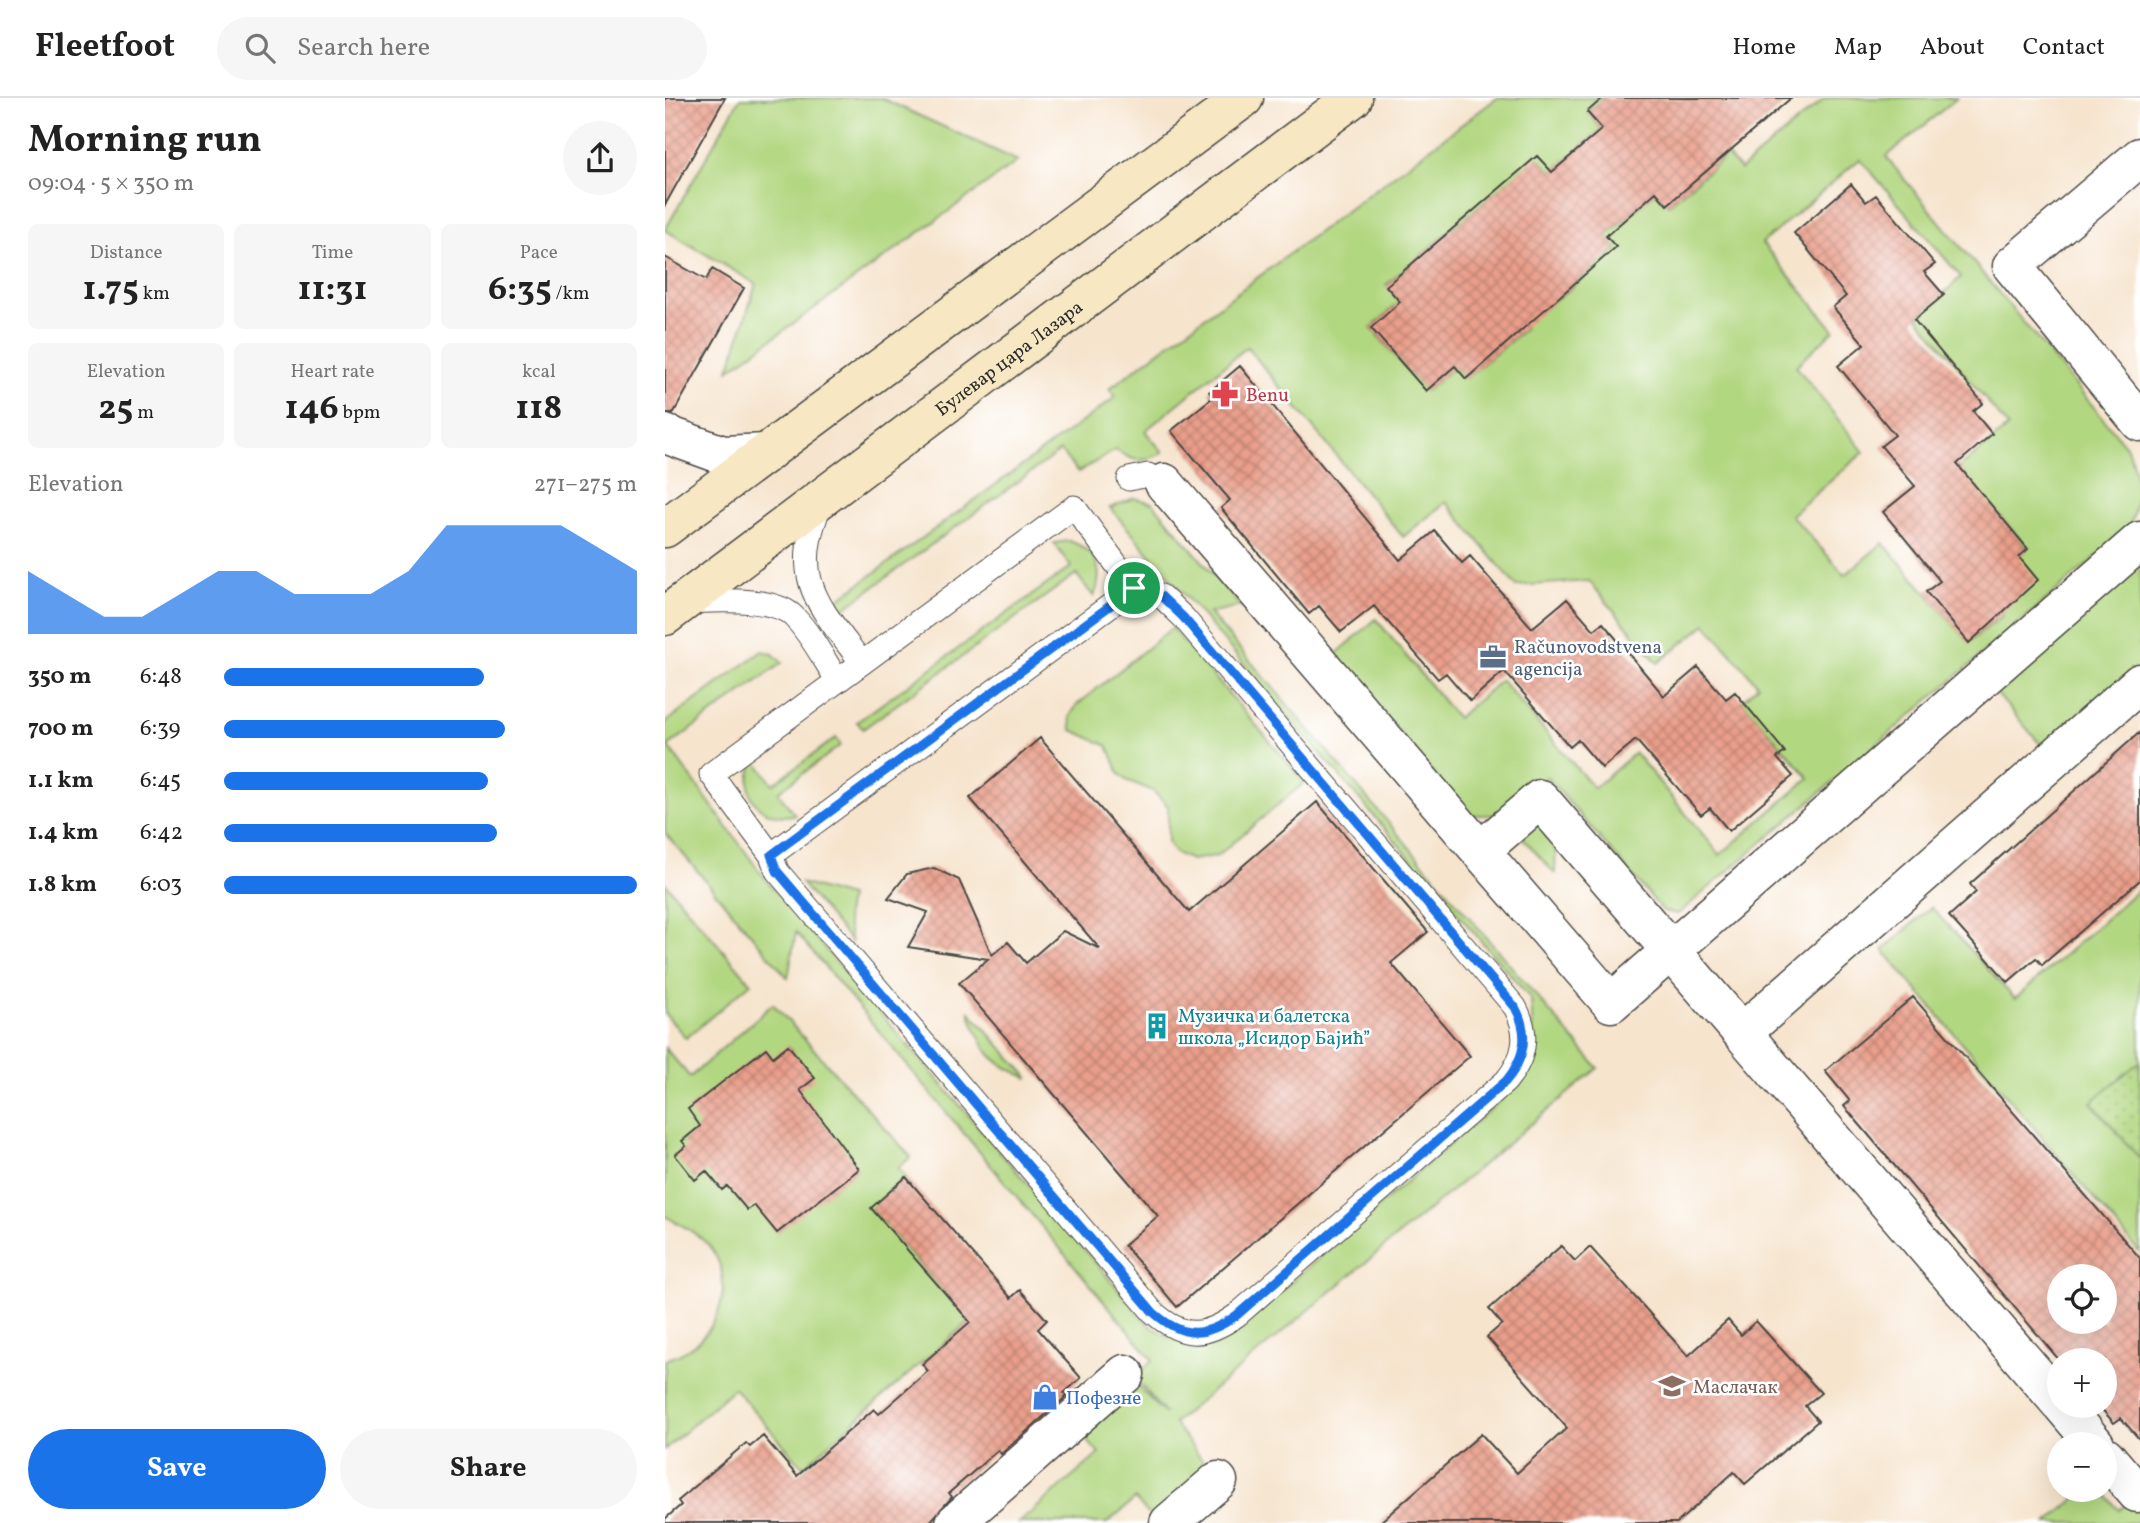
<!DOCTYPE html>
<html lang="en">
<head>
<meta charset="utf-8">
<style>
	body { margin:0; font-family:Vollkorn,serif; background:#f6f6f6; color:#222; height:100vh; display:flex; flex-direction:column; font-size:26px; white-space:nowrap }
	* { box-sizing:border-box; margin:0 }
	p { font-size:23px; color:#767676 }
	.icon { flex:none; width:38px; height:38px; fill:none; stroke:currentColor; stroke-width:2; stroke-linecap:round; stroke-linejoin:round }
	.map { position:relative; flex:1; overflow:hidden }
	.details { display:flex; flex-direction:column; background:#fff; width:665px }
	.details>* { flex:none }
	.tools { position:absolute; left:1382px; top:1166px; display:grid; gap:14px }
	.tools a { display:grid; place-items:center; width:70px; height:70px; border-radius:50%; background:#fff; box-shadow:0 7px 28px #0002; font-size:35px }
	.pin { position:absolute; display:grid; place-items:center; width:60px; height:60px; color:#fff; margin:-30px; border:4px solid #fff; border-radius:50%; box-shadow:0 2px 7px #0007 }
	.round { display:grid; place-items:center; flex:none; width:74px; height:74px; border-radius:37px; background:#f6f6f6 }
	.headline { display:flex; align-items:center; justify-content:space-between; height:119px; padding:0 28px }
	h1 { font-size:38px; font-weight:700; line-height:52px }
	.metrics { display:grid; grid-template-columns:repeat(3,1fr); gap:10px; height:119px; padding:7px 28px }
	.metrics div { display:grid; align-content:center; border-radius:10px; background:#f6f6f6; text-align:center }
	.metrics b { font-size:35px; font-weight:700 }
	.metrics small { font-size:19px; font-weight:400 }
	.metrics p { font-size:19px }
	.chart { height:196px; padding:14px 28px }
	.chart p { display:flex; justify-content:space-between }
	.chart svg { width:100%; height:126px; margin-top:7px; fill:#1a73e8; opacity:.7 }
	.primary-button { display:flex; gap:14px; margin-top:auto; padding:14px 28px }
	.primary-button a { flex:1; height:80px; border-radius:42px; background:#1a73e8; color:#fff; font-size:28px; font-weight:700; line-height:80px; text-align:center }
	.primary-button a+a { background:#f6f6f6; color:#222 }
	ul { padding:0 28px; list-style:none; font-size:23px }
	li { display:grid; grid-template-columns:112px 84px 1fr; align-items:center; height:52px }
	li i { height:18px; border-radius:9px; background:#1a73e8 }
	header { display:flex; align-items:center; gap:42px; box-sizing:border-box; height:98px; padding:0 35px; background:#fff; border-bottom:2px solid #e0e0e0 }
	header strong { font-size:33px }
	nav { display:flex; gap:38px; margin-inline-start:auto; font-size:24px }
	.search { width:490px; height:63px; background:#f6f6f6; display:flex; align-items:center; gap:18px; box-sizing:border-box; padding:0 24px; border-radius:38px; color:#767676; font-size:26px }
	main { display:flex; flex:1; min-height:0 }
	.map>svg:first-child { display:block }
	.grass { fill:#b2d781; stroke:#6e8156; stroke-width:2; fill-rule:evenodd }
	.park { fill:url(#park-dots); stroke:#6e8156; stroke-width:2 }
	.building { fill:url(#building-cross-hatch); fill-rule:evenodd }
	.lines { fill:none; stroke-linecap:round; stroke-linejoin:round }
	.service-casing { stroke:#494743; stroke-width:25 }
	.minor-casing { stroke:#494743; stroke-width:41 }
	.secondary-casing { stroke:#494743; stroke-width:41 }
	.service { stroke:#fff; stroke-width:23 }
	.minor { stroke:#fff; stroke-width:38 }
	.secondary { stroke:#f7e8c3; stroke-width:38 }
	.route-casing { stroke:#fff; stroke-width:14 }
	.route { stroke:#1a73e8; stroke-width:9 }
	.labels { text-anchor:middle; stroke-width:5; stroke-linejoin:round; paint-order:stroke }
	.street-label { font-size:19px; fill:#2b2b2b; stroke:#fff }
	.health-label { font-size:19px; fill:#be3a42; stroke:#fff; text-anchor:start }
	.service-label { font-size:19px; fill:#4e5e75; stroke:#fff; text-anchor:start }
	.culture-label { font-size:19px; fill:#0d838f; stroke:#fff; text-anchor:start }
	.education-label { font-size:19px; fill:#785e54; stroke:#fff; text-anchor:start }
	.shop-label { font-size:19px; fill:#366cbe; stroke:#fff; text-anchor:start }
</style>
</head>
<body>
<header>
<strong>Fleetfoot</strong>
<div class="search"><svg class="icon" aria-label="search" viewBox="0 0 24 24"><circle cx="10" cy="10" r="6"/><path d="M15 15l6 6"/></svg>Search here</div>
<nav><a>Home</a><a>Map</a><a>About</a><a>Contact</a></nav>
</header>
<main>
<section class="details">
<div class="headline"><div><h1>Morning run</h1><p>09:04 · 5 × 350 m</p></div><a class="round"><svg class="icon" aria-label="share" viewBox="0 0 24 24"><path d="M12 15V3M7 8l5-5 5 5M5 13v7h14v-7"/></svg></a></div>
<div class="metrics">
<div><p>Distance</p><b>1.75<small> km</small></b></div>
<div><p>Time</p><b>11:31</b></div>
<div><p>Pace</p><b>6:35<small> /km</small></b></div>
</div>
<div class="metrics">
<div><p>Elevation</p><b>25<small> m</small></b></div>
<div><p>Heart rate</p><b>146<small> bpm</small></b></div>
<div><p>kcal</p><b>118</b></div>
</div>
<div class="chart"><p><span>Elevation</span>271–275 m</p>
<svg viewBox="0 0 160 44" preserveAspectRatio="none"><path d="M0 44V22L10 30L20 38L30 38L40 30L50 22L60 22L70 30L80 30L90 30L100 22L110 6L120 6L130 6L140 6L150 14L160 22V44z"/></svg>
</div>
<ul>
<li><b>350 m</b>6:48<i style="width:63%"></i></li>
<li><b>700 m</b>6:39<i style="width:68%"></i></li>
<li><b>1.1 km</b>6:45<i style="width:64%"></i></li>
<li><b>1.4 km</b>6:42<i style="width:66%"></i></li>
<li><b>1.8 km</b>6:03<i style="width:100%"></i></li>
</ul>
<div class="primary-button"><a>Save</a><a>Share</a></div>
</section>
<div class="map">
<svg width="1475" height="1425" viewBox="0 0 1475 1425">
	<defs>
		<pattern id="park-dots" width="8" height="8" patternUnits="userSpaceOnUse" patternTransform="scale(1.75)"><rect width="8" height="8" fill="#b2d781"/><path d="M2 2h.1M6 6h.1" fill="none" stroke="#99b970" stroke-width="1.8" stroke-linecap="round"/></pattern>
		<pattern id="building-cross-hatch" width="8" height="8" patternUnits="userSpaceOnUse" patternTransform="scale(1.75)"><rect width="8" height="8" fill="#ea9f8b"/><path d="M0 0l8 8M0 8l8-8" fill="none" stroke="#be8272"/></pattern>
	</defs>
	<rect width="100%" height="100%" fill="#fff"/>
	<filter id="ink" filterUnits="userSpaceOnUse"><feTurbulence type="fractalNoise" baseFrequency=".0143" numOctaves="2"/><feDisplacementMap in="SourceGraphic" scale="14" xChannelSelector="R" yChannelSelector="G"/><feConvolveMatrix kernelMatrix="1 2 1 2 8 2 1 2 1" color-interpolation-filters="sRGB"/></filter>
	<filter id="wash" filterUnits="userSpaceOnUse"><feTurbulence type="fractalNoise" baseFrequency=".00686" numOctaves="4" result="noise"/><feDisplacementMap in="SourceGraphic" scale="28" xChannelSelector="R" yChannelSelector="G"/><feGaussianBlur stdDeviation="1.57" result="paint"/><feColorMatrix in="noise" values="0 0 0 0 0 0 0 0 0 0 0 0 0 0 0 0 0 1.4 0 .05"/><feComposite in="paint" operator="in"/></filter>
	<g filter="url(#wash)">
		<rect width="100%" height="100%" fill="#f6e4cd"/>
		<path class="grass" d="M75 0H216L353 63 64 272 91 186 0 132Z
			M832 0H940L923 14 937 31 887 74 872 59 721 187 735 204 706 230 761 293 790 268 801 280 860 231 848 217 894 200 952 151 941 138 991 94 1003 107 1062 57 1075 72 1160 0H1292L1221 59 1461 348C1475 378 1475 401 1463 432L1013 816 998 813 882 679 836 717H803L670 557 711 521 792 620 836 582 929 690 970 655 1055 757 1144 680 1077 603 1093 587 1041 526 993 565 924 483 851 488 781 404 738 439 582 249 480 333 498 354C479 365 469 365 451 352L413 374 395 353 174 514 168 512 167 506 451 299 444 291ZM1195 61 1296 179 1253 219 1343 329 1293 371 1363 450 1354 459 1332 510 1338 517 1304 544 1218 445 1180 477 1126 417 1199 354 1131 268 1169 232 1097 145Z
			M469 400 488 405 575 508 544 515 933 970 509 1325 553 1383 491 1425 470 1401 442 1425H354L434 1356 406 1324 460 1276 500 1316 469 1279 488 1262 131 834 123 880 0 735V625L97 553 108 556 117 565 3 648 101 782 484 1227C517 1249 536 1251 571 1232L852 988C872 951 868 941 866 901L445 410Z
			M404 443C432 452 440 472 429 499L411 476 198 631 192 624 406 469 389 445Z
			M1475 443V586L1389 662 1319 581Z
			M507 530 640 684 552 758 526 762 510 755 503 745V708L488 693 461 682 454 675 443 648 407 632 405 618 412 607Z
			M171 640 176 647 113 694 130 717C92 722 74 697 90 662L108 686Z
			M868 724 891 732 890 776 852 734Z
			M0 785 86 885 21 940 0 916Z
			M136 785 184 799 181 818 186 844Z
			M1475 790V1155L1218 852 1266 809 1350 901Z
			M108 906 246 1059 233 1070 241 1079 206 1111 304 1223 138 1369 69 1290 0 1351V1262C44 1250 72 1200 51 1158 41 1139 18 1128 0 1118V950L25 979Z
			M304 913 364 980C325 965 317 952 304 913Z
			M1422 1391H1436L1454 1412 1475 1395V1425H1382Z"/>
		<path class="park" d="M1473 965 1475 967V1061L1426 1004Z"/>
		<g id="blocks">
			<path class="building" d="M0 0H60L0 107Z
				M938 0H1126L1002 107 991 94 941 138 951 149 801 281 790 268 761 293 706 230 735 204 721 188 872 58 887 74 937 31 922 14Z
				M1186 86 1201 104 1211 97 1270 166 1259 174 1279 197 1249 222 1318 305 1308 313 1327 336 1292 366 1363 451 1354 459 1373 482 1304 545 1261 494 1275 483 1218 414 1250 388 1216 348 1230 337 1173 268 1199 246 1168 209 1181 198 1129 135Z
				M0 159 41 182 47 171 79 190 8 316 0 315Z
				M575 268 735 462 770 433 797 465 805 458 867 530 902 501 929 532 938 525 999 598 1033 569 1061 601 1070 594 1120 654 1112 660 1128 678 1064 733 1045 710 1036 717 971 642 937 670 913 642 905 649 839 573 805 603 781 575 773 581 709 508 676 534 654 508 644 516 556 410 565 402 506 333 548 299 544 294Z
				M1475 634V782L1377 867 1371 860 1343 884 1284 818 1311 794 1305 786Z
				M375 640 524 814 652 704 763 834 726 865 805 958 512 1209 459 1147 493 1118 294 885 323 861 243 849 263 814 223 800 242 776 269 770 294 782 327 857 343 844 361 865 398 833 435 851 305 700Z
				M1248 899 1475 1160V1342L1456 1320 1449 1325 1433 1307H1440V1262L1395 1263 1179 1008 1185 1003 1160 973ZM1395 1178H1440V1223H1395Z
				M123 947 150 980 135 992 194 1071 112 1135 89 1107 82 1112 62 1088 57 1092 41 1073 30 1082 10 1057 21 1048 17 1043 35 1028 23 1011 101 950 108 959Z
				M241 1079 346 1200 355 1192 382 1222 373 1231 416 1280 399 1295 402 1298 336 1356 333 1352 284 1395 287 1399 264 1425H0V1421L16 1407 13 1403 81 1345 85 1349 98 1338 132 1378 209 1311 214 1316 263 1273 257 1266 305 1224 206 1110Z
				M896 1148 910 1163 925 1149 1023 1258 1063 1222 1076 1237 1091 1223 1156 1295 1140 1308 1153 1323 1080 1386 1069 1374 1012 1425H714L816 1336 852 1375 902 1330 822 1239 837 1226 824 1211Z"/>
		</g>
	</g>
	<g filter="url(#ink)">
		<use href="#blocks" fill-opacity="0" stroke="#494743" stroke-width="2"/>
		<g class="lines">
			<g class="service-casing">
				<path id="service" d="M464 381 483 377 499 385
					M156 405C124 482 153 506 197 565
					M22 504C49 503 110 498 129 519 146 536 159 562 173 583
					M106 757 112 773 488 1214C518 1241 540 1240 572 1217L841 983C860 960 865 936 850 909L518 519 496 498 469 490 409 409 46 676 106 757 469 490"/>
			</g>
			<g class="minor-casing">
				<path id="minor" d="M1475 59 1347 168 1475 324
					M0 336 58 357 102 355
					M499 385 946 905 1475 443
					M815 753 875 701 1077 935 1475 585
					M1077 935 1395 1305
					M1397 1307 1430 1346
					M1440 1358 1472 1395 1475 1392
					M290 1425 460 1276
					M504 1425 553 1383"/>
			</g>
			<g class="secondary-casing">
				<g id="secondary">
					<path d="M0 430 579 0"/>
					<path id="s1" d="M0 518 688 0"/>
				</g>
			</g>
			<use href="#service" class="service"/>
			<use href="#minor" class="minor"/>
			<use href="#secondary" class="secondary"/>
		</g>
	</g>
	<g class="lines" filter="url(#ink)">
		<g class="route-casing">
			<path id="route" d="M469 490 496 498 518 519 850 909C865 936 860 960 841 983L572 1217C540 1240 518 1241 488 1214L112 773 106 757Z"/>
		</g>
		<use href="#route" class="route"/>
	</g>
	<defs>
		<g id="pharmacy-bare" transform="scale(2.1)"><path d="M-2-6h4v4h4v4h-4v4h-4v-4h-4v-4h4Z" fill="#e0444e" stroke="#fff" stroke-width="2.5" paint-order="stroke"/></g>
		<g id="office-bare" transform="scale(2.1)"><path d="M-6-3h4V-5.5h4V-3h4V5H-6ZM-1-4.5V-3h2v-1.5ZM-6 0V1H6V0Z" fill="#5c6f8a" stroke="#fff" stroke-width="2.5" paint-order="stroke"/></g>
		<g id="building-bare" transform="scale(2.1)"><path d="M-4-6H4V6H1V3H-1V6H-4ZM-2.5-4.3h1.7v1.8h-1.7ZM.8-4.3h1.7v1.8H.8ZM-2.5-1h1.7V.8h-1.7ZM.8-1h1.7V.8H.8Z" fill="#0f9aa8" stroke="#fff" stroke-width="2.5" paint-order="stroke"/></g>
		<g id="school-bare" transform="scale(2.1)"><path d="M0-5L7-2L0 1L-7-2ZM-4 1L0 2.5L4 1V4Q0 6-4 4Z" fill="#8d6e63" stroke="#fff" stroke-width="2.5" paint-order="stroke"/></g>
		<g id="shop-bare" transform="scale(2.1)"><path d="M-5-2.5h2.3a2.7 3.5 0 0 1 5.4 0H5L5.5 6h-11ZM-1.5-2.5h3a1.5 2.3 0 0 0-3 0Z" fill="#3f7fe0" stroke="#fff" stroke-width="2.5" paint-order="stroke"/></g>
	</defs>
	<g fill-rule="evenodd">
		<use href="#pharmacy-bare" x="560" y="296"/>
		<use href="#office-bare" x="828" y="559"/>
		<use href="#building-bare" x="492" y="928"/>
		<use href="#school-bare" x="1007" y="1288"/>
		<use href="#shop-bare" x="380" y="1299"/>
	</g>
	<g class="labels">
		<g class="street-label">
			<text dy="7" stroke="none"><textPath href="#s1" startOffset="430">Булевар цара Лазара</textPath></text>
		</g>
		<g class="health-label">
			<text x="581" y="303">Benu</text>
		</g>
		<g class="service-label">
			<text x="849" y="555">Računovodstvena<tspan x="849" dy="22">agencija</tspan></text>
		</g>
		<g class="culture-label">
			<text x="513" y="924">Музичка и балетска<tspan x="513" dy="22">школа „Исидор Бајић”</tspan></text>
		</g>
		<g class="education-label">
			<text x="1028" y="1295">Маслачак</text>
		</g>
		<g class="shop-label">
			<text x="401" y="1306">Пофезне</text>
		</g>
	</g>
</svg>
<div class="tools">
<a><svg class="icon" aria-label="locate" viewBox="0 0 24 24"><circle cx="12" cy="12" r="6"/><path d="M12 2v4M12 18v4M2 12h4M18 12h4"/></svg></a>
<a>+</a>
<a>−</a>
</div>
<div class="pin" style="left:469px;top:490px;background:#1e9e55"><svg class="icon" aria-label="arrive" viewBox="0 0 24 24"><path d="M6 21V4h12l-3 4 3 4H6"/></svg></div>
</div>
</main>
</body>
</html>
